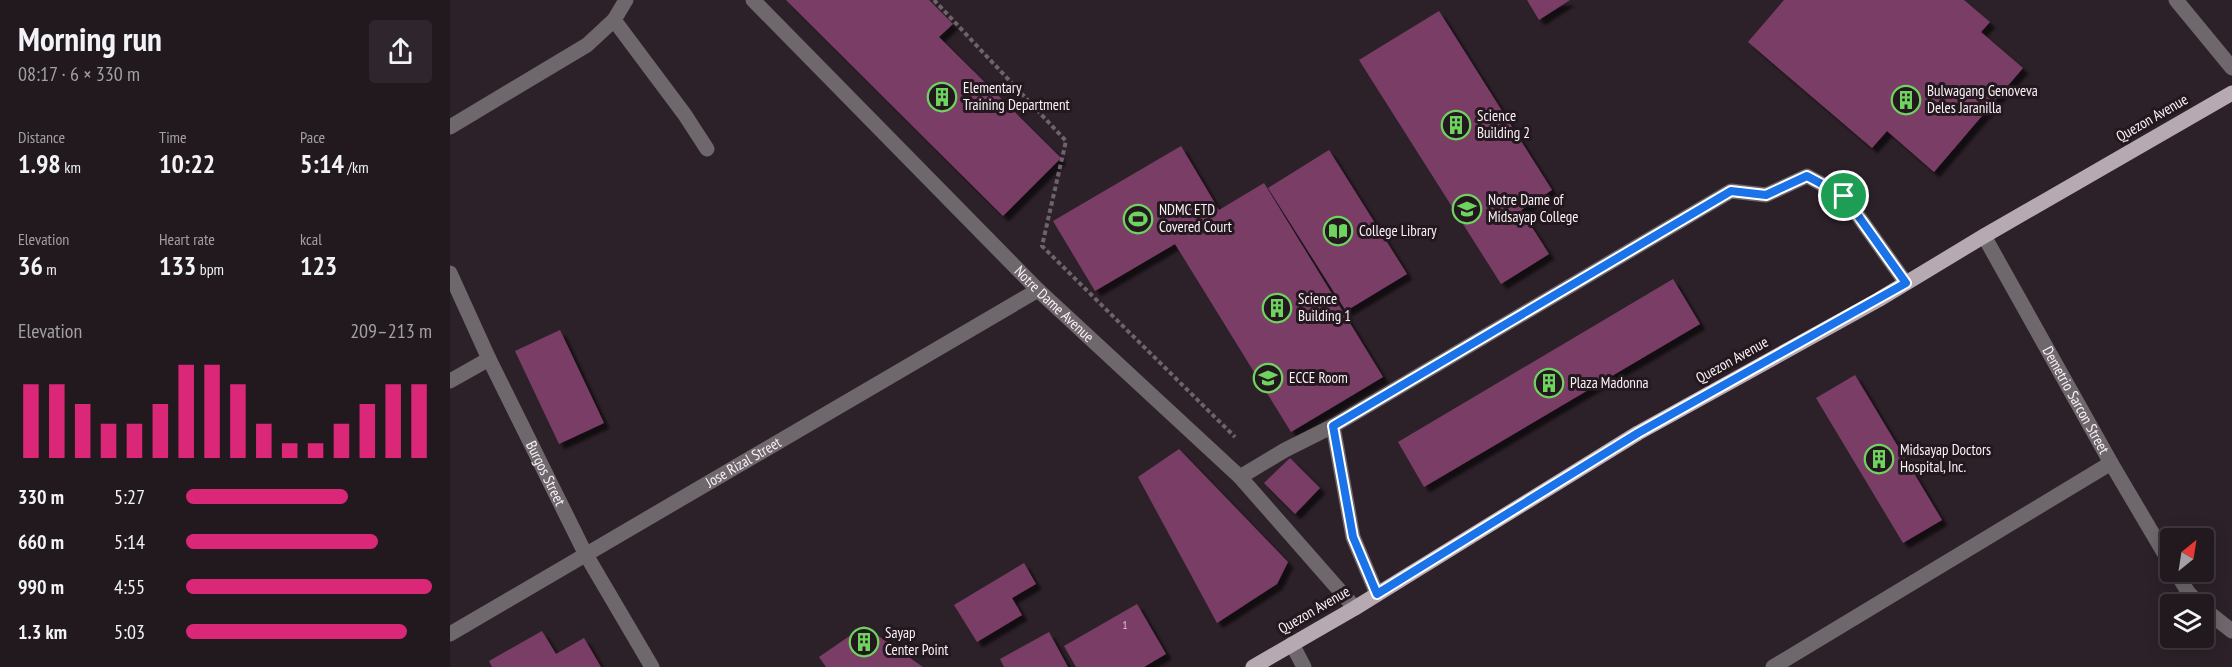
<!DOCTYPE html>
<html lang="en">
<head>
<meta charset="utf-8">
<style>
	body { margin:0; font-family:"PT Sans Narrow",sans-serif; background:#2e262c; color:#f1f3f6; height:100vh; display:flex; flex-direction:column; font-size:22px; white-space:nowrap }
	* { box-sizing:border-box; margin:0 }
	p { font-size:20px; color:#a2a0a4 }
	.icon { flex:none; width:33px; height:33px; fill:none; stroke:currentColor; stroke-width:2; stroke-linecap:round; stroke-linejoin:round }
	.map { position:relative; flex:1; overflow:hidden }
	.details { display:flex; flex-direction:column; background:#22191f; width:450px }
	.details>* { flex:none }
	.needle { width:39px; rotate:30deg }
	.controls { position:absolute; left:1710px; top:528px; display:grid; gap:12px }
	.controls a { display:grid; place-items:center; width:54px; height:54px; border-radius:6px; background:#22191f; box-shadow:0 3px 15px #0003,0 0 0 2px #3f383d; font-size:30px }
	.pin { position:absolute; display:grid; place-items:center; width:51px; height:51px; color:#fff; margin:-26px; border:3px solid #fff; border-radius:50%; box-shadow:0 2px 6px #0007 }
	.round { display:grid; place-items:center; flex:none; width:63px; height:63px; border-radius:6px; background:#2e262c }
	.summary { display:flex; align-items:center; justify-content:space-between; height:102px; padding:0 18px }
	h1 { font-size:33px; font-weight:700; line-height:45px }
	.stats { display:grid; grid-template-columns:repeat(3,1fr); gap:9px; height:102px; padding:6px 18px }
	.stats div { display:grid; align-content:center }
	.stats b { font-size:26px; font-weight:700 }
	.stats small { font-size:16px; font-weight:400 }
	.stats p { font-size:16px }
	.chart { height:168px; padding:12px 18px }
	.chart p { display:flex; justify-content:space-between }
	.chart svg { width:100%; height:108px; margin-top:6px; stroke:#db2777; stroke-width:6 }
	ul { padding:0 18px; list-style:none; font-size:20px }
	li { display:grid; grid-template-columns:96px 72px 1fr; align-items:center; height:45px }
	li i { height:15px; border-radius:8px; background:#db2777 }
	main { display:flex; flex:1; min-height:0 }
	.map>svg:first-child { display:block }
	.building { fill:#7a3e66; filter:url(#shadow) }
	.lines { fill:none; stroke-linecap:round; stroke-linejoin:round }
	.path { stroke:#6e636a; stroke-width:4; stroke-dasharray:4.5 3; stroke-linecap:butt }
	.minor { stroke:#6e676b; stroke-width:15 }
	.major { stroke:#b7a9b1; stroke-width:15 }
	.route-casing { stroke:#fff; stroke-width:12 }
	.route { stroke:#1a73e8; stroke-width:8 }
	.labels { text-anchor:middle; stroke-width:6; stroke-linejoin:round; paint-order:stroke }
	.number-label { font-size:12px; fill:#dac4d3 }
	.poi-label { font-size:15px; fill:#faf1f7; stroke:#24181f; text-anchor:start }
	.street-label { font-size:15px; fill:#faf1f7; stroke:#24181f }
</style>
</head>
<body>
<main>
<section class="details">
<div class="summary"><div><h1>Morning run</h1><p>08:17 · 6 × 330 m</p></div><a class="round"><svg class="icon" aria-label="share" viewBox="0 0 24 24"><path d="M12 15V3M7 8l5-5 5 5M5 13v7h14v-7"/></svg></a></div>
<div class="stats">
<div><p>Distance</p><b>1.98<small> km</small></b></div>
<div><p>Time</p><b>10:22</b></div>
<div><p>Pace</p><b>5:14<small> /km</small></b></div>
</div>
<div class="stats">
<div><p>Elevation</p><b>36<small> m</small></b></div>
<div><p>Heart rate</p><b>133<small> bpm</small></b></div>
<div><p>kcal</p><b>123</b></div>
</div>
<div class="chart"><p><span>Elevation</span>209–213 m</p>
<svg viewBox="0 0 160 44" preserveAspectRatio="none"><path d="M5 44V14M15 44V14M25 44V22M35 44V30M45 44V30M55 44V22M65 44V6M75 44V6M85 44V14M95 44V30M105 44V38M115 44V38M125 44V30M135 44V22M145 44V14M155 44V14"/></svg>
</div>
<ul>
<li><b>330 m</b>5:27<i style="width:66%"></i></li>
<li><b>660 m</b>5:14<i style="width:78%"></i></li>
<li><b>990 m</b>4:55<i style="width:100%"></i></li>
<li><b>1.3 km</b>5:03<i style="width:90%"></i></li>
</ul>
</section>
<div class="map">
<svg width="1782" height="667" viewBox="0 0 1782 667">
	<defs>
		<filter id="shadow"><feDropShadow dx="5.5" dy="5.5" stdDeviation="1.5" flood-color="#0009"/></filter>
	</defs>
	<rect width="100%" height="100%" fill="#2d2129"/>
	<path class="building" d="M336 0H479L503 24 489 37 611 158 553 216Z
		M1077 0H1120L1089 20Z
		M1334 0H1514L1540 22 1531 32 1573 68 1484 172 1437 131 1422 148 1298 42Z
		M989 11 1102 190 1071 210 1099 254 1051 284 909 60Z
		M731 146 769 210 814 183 933 377 841 432 725 244 645 291 603 221Z
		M879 150 957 274 896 311 818 188Z
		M1223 279 1250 324 974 487 948 442Z
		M110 330 154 423 109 444 65 351Z
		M1405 375 1492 520 1453 543 1366 398Z
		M729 449 838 562 827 584 767 623 688 477Z
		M840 458 870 488 845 514 814 483Z
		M574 563 586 584 562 598 572 615 527 642 504 605Z
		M687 604 716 654 694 667H626L614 646Z
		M414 626 473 667H376L369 657Z
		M92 631 106 654 134 638 151 667H42L39 661Z
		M599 632 618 667H554L550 659Z"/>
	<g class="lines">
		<path class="path" d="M484 0 616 141 592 246 785 437"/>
		<g class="minor">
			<path id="s1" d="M303 0 588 290 790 477 905 608"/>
			<path d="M1726 0 1782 68"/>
			<path d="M164 20 235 115 257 149"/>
			<path d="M0 127 137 45 164 20 176 0"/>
			<path id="s2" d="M1534 236 1661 463 1720 563"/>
			<path id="s3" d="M0 273 39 359 135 553 202 667"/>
			<path d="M0 381 39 359"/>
			<path d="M883 426 903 537 927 594"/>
			<path d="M790 477 835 450 883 426 1281 191 1316 195 1357 176 1394 196 1456 283"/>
			<path d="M1726 572 1738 592 1749 604"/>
			<path d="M1754 609 1782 631"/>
			<path id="s4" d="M0 634 588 290"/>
			<path d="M842 644 854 667"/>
			<path d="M1323 667 1661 463"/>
		</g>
		<path class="major" d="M803 667 905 608 1188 433 1428 300 1534 236 1782 93"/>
	</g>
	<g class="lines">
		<g class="route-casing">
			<path id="route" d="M1357 176 1394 196 1456 283 1188 433 927 594 903 537 883 426 1281 191 1316 195Z"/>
		</g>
		<use href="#route" class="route"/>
	</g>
	<defs>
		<g id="building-ring" transform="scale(1.5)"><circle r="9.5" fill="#24181f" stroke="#6fd360" stroke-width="1.5"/><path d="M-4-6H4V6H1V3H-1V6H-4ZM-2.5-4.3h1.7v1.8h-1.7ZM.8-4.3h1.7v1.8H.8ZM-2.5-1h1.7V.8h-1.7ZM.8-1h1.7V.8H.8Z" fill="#6fd360"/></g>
		<g id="university-ring" transform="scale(1.5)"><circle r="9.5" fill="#24181f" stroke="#6fd360" stroke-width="1.5"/><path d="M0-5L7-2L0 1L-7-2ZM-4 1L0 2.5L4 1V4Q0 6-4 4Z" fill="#6fd360"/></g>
		<g id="stadium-ring" transform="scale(1.5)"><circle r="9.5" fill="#24181f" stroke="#6fd360" stroke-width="1.5"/><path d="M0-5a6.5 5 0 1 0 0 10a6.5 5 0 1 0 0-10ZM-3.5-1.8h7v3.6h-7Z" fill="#6fd360"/></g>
		<g id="library-ring" transform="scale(1.5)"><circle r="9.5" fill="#24181f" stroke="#6fd360" stroke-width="1.5"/><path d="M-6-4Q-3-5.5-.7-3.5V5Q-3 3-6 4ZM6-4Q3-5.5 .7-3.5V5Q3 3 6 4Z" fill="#6fd360"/></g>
		<g id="school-ring" transform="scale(1.5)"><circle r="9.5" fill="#24181f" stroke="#6fd360" stroke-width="1.5"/><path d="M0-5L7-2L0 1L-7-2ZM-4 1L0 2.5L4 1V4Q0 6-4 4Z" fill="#6fd360"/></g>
	</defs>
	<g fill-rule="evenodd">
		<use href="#building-ring" x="492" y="97"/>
		<use href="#building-ring" x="1456" y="100"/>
		<use href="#building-ring" x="1006" y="125"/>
		<use href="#university-ring" x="1017" y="209"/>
		<use href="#stadium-ring" x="688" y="219"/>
		<use href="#library-ring" x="888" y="231"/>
		<use href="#building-ring" x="827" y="308"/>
		<use href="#school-ring" x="818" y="378"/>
		<use href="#building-ring" x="1099" y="383"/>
		<use href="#building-ring" x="1429" y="459"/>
		<use href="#building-ring" x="414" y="642"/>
	</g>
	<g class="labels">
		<g class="number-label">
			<text x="675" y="629">1</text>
		</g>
		<g class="poi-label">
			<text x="513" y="93">Elementary<tspan x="513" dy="17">Training Department</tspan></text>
			<text x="1477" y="96">Bulwagang Genoveva<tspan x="1477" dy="17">Deles Jaranilla</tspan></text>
			<text x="1027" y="121">Science<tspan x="1027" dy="17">Building 2</tspan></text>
			<text x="1038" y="205">Notre Dame of<tspan x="1038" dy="17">Midsayap College</tspan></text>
			<text x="709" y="215">NDMC ETD<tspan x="709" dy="17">Covered Court</tspan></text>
			<text x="909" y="236">College Library</text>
			<text x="848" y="304">Science<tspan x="848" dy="17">Building 1</tspan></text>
			<text x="839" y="383">ECCE Room</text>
			<text x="1120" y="388">Plaza Madonna</text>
			<text x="1450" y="455">Midsayap Doctors<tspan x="1450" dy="17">Hospital, Inc.</tspan></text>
			<text x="435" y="638">Sayap<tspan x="435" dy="17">Center Point</tspan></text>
		</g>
		<g class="street-label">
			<text transform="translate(1702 118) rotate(-30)" y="5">Quezon Avenue</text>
			<text dy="5" stroke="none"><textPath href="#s1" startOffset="428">Notre Dame Avenue</textPath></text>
			<text transform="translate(1282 360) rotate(-29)" y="5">Quezon Avenue</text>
			<text dy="5" stroke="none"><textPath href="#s2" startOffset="188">Demetrio Sarcon Street</textPath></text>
			<text dy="5" stroke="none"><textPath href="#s4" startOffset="340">Jose Rizal Street</textPath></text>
			<text dy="5" stroke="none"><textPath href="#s3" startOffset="222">Burgos Street</textPath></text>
			<text transform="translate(864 610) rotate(-30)" y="5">Quezon Avenue</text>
		</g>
	</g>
</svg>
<div class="controls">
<a><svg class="needle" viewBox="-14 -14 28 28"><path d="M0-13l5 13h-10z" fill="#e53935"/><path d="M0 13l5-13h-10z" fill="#a2a0a4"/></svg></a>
<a><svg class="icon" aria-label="layers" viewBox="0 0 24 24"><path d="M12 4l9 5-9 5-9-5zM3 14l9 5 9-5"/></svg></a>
</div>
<div class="pin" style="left:1394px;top:196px;background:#1e9e55"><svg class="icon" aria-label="arrive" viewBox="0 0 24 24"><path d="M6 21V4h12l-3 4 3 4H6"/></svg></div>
</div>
</main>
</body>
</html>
